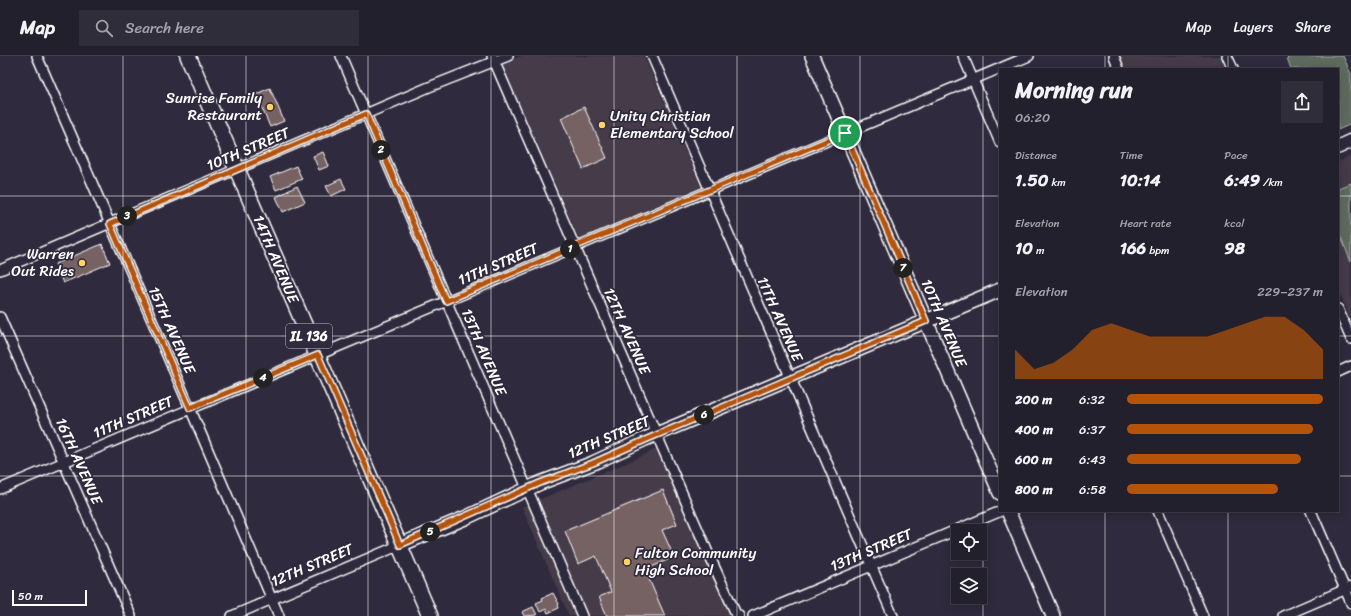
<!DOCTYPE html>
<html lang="en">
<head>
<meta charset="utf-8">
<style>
	body { margin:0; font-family:Sriracha,sans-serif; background:#2f2d3a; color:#f1f3f6; height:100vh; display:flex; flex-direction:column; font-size:15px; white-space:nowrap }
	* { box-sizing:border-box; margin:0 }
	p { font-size:13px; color:#a3a3aa }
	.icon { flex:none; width:22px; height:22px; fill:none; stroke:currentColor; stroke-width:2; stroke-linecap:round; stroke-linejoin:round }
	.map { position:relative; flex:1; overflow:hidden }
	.sheet { position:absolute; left:999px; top:12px; width:340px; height:444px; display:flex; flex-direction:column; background:#23202e; border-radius:0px; box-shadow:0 2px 10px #0003,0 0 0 1px #403e4a }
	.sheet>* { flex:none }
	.fabs { position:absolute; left:951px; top:468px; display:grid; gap:8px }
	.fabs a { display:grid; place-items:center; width:36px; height:36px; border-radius:0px; background:#23202e; box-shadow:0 2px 10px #0003,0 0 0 1px #403e4a; font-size:20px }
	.scale { position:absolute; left:12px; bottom:10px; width:75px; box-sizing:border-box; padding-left:4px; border:2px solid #fff; border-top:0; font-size:11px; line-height:14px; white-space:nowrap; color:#fff; -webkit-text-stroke:3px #2f2a3d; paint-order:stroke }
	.pin { position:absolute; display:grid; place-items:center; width:34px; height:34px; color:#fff; margin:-17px; border:2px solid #fff; border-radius:50%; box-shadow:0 1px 4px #0007 }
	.km { position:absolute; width:20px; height:20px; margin:-10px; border-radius:50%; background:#222; color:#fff; font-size:11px; line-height:20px; text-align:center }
	.round { display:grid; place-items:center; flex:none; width:42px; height:42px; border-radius:0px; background:#2f2d3a }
	.headline { display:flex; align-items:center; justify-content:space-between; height:68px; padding:0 16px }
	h1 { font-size:22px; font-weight:800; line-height:30px }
	.metrics { display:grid; grid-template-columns:repeat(3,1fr); gap:6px; height:68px; padding:4px 16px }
	.metrics div { display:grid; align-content:center }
	.metrics b { font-size:17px; font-weight:800 }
	.metrics small { font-size:11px; font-weight:400 }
	.metrics p { font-size:11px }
	.chart { height:112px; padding:8px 16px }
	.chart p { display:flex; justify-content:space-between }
	.chart svg { width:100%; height:72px; margin-top:4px; fill:#b45309; opacity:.7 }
	ul { padding:0 16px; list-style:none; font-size:13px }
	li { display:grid; grid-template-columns:64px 48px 1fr; align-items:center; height:30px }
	li i { height:10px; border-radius:5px; background:#b45309 }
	header { display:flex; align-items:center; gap:24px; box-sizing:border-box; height:56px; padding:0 20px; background:#23202e; border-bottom:1px solid #403e4a }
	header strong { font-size:19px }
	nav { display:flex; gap:22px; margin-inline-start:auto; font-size:14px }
	.search { width:280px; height:36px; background:#2f2d3a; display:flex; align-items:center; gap:10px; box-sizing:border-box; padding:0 14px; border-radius:0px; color:#a3a3aa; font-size:15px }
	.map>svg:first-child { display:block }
	.built { fill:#453b49 }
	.green { fill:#5f6a5f; stroke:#afb4af }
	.building { fill:#776264; stroke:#fff }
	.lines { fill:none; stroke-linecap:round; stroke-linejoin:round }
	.street-casing { stroke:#fff; stroke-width:12 }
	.secondary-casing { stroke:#fff; stroke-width:16 }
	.primary-casing { stroke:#fff; stroke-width:18 }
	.street { stroke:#2f2a3d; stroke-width:9 }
	.secondary { stroke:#2f2a3d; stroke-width:13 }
	.primary { stroke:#2f2a3d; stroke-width:15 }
	.route-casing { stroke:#fff; stroke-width:8 }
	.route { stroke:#b45309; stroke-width:5 }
	.grid { fill:none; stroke:#fff; stroke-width:1; stroke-opacity:0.55 }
	.poi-dot { fill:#ffd166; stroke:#2f2a3d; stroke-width:1.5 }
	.labels { text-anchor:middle; stroke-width:3.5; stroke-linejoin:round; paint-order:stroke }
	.shield { fill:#2f2a3d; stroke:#c1bfc5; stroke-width:1 }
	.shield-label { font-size:14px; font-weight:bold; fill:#fff }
	.poi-label { font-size:15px; fill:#fff; stroke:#2f2a3d; text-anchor:end }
	.street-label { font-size:15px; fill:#fff; stroke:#2f2a3d }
</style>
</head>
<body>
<header>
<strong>Map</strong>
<div class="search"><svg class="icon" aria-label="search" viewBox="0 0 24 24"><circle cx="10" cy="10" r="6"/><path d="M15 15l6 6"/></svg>Search here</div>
<nav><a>Map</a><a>Layers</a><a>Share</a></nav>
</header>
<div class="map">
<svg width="1351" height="560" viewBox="0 0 1351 560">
	<rect width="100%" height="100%" fill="#2f2a3d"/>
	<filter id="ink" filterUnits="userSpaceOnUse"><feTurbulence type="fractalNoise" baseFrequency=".025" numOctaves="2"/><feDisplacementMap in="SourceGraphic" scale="8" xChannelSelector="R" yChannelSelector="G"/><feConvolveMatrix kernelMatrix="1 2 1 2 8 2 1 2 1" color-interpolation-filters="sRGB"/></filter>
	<g filter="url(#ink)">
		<path class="built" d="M521 0H644L701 131 579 183 502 8Z
			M1119 0H1220L1226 13H1125Z
			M1351 100V264L1338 232V106Z
			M657 392 733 560H569L522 451 647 398Z"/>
		<path class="green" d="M1292 0H1343L1351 18V68L1338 74V13H1291L1287 2Z
			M1351 127V206L1338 174V132Z"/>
		<path class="building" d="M270 32 284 65 270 71 256 38Z
			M584 51 607 102 583 113 561 62Z
			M323 96 329 110 319 114 313 100Z
			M296 110 302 123 276 134 270 121Z
			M341 123 346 133 331 140 326 130Z
			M297 130 305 146 283 156 276 141Z
			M102 188 110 207 63 227 55 208Z
			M663 434 677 468 662 474 674 501 645 514 665 560H607L599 541 611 536 596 500 578 508 565 475Z
			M553 537 559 548 558 549 559 552 548 557 546 553 540 556 536 547 543 544 542 542Z
			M533 551 537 559 524 560 522 556Z"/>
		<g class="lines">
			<g class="street-casing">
				<path id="street" d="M37 0 190 352 279 560
					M341 0 582 560
					M492 0 709 499 736 558 739 560
					M652 0C731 187 813 373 893 560
					M963 0 1000 87
					M1114 0 1119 13
					M1227 0 1233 13
					M0 214 429 31 508 0
					M1338 253 1351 283
					M0 261 131 560
					M1338 316 1351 310
					M0 433 1029 0
					M1158 455 1203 560
					M1311 455 1351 547
					M232 560 400 489
					M753 560 1001 455
					M1283 560 1351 531"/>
			</g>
			<g class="secondary-casing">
				<path id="secondary" d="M812 0 1000 437
					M1338 91 1351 85
					M1008 455 1053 560
					M400 489 465 462 540 427 593 407 645 383 1000 234"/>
			</g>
			<g class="primary-casing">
				<path id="primary" d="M188 0 430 560"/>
			</g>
			<use href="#street" class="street"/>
			<use href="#secondary" class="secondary"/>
			<use href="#primary" class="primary"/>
		</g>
	</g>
	<g class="lines" filter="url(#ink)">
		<g class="route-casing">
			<path id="route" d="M366 58 446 245 845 77 926 265 645 384 593 407 540 427 400 489 318 299 190 352 110 168Z"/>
		</g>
		<use href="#route" class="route"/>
	</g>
	<path class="grid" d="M123 0V560M246 0V560M368 0V560M491 0V560M614 0V560M737 0V560M860 0V560M983 0V560M1105 0V13M1228 0V13M0 140H1000M1338 140H1351M0 280H1000M1338 280H1351M0 420H1000M1338 420H1351M1105 455V560M1228 455V560"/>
	<g class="poi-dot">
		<circle cx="270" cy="51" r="4"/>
		<circle cx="602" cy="69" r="4"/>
		<circle cx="82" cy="207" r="4"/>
		<circle cx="627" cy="506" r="4"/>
	</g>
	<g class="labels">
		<rect class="shield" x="286" y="268" width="46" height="24" rx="3"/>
		<g class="shield-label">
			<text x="309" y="285">IL 136</text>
		</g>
		<g class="poi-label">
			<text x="262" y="47">Sunrise Family<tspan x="262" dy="17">Restaurant</tspan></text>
			<text x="610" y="65" text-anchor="start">Unity Christian<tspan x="610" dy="17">Elementary School</tspan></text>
			<text x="74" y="203">Warren<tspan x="74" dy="17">Out Rides</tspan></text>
			<text x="635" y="502" text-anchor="start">Fulton Community<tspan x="635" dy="17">High School</tspan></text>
		</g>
		<g class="street-label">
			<text transform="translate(248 93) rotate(-23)" y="5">10TH STREET</text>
			<text transform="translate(276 203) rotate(67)" y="5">14TH AVENUE</text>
			<text transform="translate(498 208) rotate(-23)" y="5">11TH STREET</text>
			<text transform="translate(780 263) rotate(66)" y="5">11TH AVENUE</text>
			<text transform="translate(944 267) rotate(67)" y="5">10TH AVENUE</text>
			<text transform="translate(172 274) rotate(66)" y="5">15TH AVENUE</text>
			<text transform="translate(627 275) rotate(66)" y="5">12TH AVENUE</text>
			<text transform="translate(484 296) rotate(67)" y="5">13TH AVENUE</text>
			<text transform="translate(133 361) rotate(-23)" y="5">11TH STREET</text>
			<text transform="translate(609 381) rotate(-23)" y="5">12TH STREET</text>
			<text transform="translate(79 405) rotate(66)" y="5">16TH AVENUE</text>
			<text transform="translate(871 494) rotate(-23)" y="5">13TH STREET</text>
			<text transform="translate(312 509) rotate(-23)" y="5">12TH STREET</text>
		</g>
	</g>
</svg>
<div class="fabs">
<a><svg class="icon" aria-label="locate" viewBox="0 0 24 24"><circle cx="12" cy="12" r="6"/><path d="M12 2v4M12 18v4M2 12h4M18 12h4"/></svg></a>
<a><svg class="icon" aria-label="layers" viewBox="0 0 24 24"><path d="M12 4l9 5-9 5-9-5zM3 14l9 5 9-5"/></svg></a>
</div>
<div class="scale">50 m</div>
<div class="pin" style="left:845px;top:77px;background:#1e9e55"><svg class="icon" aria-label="arrive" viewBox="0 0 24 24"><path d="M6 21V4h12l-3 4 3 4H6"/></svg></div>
<b class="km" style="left:570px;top:193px">1</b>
<b class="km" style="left:381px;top:94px">2</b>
<b class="km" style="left:127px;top:160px">3</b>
<b class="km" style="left:263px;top:322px">4</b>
<b class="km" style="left:430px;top:476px">5</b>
<b class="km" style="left:704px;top:359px">6</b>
<b class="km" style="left:903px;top:212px">7</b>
<section class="sheet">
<div class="headline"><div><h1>Morning run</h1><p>06:20</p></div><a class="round"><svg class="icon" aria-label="share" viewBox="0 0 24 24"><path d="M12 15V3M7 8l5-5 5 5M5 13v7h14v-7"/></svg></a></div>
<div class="metrics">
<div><p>Distance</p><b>1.50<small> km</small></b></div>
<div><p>Time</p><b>10:14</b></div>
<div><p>Pace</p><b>6:49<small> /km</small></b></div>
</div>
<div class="metrics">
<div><p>Elevation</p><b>10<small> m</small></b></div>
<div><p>Heart rate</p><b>166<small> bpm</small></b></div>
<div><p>kcal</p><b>98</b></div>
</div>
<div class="chart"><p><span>Elevation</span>229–237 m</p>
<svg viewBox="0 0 160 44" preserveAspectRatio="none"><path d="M0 44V26L10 38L20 34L30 26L40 14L50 10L60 14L70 18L80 18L90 18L100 18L110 14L120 10L130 6L140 6L150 14L160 26V44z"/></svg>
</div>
<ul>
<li><b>200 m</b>6:32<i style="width:100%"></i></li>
<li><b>400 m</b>6:37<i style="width:95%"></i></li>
<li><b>600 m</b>6:43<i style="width:89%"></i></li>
<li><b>800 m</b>6:58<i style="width:77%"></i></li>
</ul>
</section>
</div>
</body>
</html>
